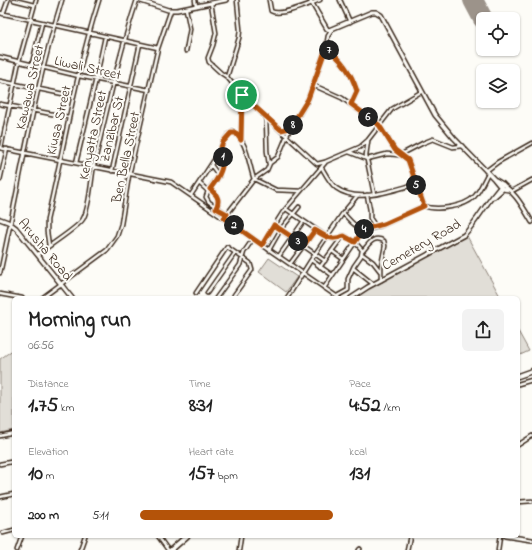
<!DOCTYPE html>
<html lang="en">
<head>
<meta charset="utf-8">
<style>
	body { margin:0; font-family:"Indie Flower",sans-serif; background:#f2f2f2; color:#222; height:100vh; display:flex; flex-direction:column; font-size:15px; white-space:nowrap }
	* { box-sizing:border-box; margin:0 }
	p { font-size:13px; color:#767676 }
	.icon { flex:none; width:22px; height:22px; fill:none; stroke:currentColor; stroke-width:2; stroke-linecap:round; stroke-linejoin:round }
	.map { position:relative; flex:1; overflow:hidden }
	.sheet { position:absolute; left:12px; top:296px; width:508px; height:242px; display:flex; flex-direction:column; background:#fff; border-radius:6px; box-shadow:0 1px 3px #0004 }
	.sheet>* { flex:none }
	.controls { position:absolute; left:476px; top:12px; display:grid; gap:8px }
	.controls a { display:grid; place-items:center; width:44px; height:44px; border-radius:6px; background:#fff; box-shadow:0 1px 3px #0004; font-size:20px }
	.pin { position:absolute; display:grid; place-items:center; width:34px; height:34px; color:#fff; margin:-17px; border:2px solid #fff; border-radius:50%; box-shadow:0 1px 4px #0007 }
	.km { position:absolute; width:20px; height:20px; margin:-10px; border-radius:50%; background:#222; color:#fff; font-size:11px; line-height:20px; text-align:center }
	.round { display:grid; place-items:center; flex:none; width:42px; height:42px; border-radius:6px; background:#f2f2f2 }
	.head { display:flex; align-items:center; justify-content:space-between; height:68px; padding:0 16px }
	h1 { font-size:22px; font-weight:800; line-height:30px }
	.metrics { display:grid; grid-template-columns:repeat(3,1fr); gap:6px; height:68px; padding:4px 16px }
	.metrics div { display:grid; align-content:center }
	.metrics b { font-size:20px; font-weight:800 }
	.metrics small { font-size:11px; font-weight:400 }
	.metrics p { font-size:11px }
	ul { padding:0 16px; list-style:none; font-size:13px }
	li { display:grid; grid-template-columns:64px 48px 1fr; align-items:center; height:30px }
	li i { height:10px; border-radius:5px; background:#b45309 }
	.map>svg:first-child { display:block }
	.green { fill:#e1ded7; stroke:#8e847a }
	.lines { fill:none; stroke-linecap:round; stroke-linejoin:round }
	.runway { stroke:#9c938a; stroke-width:20 }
	.street-casing { stroke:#3b2a1e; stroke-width:5.5 }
	.secondary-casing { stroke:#3b2a1e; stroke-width:6 }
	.highway-casing { stroke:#3b2a1e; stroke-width:7 }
	.street { stroke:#fdfcf7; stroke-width:2.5 }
	.secondary { stroke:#fdfcf7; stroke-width:3 }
	.highway { stroke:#fdfcf7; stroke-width:4 }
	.route-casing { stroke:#fff; stroke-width:8 }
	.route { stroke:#b45309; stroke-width:5 }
	.labels { text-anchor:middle; stroke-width:4; stroke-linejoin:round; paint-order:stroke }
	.street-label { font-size:14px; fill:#3b2a1e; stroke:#fdfcf7 }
</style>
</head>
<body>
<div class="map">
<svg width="532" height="550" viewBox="0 0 532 550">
	<rect width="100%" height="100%" fill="#fdfcf7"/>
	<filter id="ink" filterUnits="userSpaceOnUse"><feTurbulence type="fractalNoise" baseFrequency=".025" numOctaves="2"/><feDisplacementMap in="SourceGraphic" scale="8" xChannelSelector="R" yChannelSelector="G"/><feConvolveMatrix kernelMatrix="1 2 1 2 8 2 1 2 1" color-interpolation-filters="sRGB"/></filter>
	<g filter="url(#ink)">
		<path class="green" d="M467 236 501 298H355L368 289Z
			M269 258 297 277 286 292 259 272Z
			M518 331 529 351 518 356Z
			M14 349V430L0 433V359Z"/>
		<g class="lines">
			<path class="runway" d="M473 0 483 19"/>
			<g class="street-casing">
				<path id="street" d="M14 0 34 5
					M195 0 196 6
					M269 0 271 11C280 17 309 4 320 0
					M340 0 350 22
					M211 3 216 33 213 45 208 58 209 62 221 73 227 77 242 95 317 164 325 162 360 147 368 140 392 109 421 92
					M0 13 158 48
					M3 14 8 0
					M326 48C342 59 351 72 357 91L351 104
					M186 51 190 29 186 9
					M0 57 79 76 149 90
					M32 64 42 23
					M227 77 239 38 240 30 237 0
					M0 81 73 96
					M313 85 342 98 379 125 395 150 408 160 424 206C436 211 464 207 474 197 480 191 484 180 488 173
					M0 104 68 117
					M266 117 267 151 269 164
					M241 140 242 96
					M368 141 366 155 374 194
					M0 148 171 182 339 298
					M1 148 19 61 36 0
					M349 152 367 159 387 154 400 155 423 143 433 139 453 147 462 146
					M76 163 96 79 105 37
					M211 165 219 176 208 191 206 197 209 202 227 214
					M322 168C326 175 330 183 336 188 358 204 393 190 416 184
					M112 171 140 44
					M486 171 498 162 532 143
					M219 175 223 158 220 150
					M0 180 7 149
					M199 183 208 191
					M210 189C216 194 221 199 216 208
					M512 191 532 180
					M191 195 218 154 223 142 229 134 233 132C247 139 249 166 254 179L276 190 301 191
					M367 195 370 210V218L376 227
					M286 209 327 237 335 239 345 236 355 242 362 250 361 256 354 266 348 279V290L337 296
					M343 213C349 219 354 227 362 229 377 232 409 211 424 206
					M224 218 254 179 267 170 270 163 278 157 288 133 308 99 326 48 328 36 332 30
					M274 225 325 261
					M262 245 283 212 325 163
					M49 246 47 232V220C64 147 76 72 99 0
					M269 250 281 229 299 207
					M332 251 343 259
					M362 252C369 244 373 235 384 241L385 246 381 266V280
					M38 254C46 248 80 226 83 219 90 207 91 179 94 165 107 110 119 54 137 0
					M362 254 373 262 380 271
					M279 256 303 222
					M311 260 332 275
					M290 264 315 230
					M320 267 343 236
					M353 268 373 284
					M0 273C20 182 34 89 62 0
					M324 288 364 229
					M196 293 227 247 250 263 252 270 234 295V298
					M207 293 235 253
					M0 294 22 298
					M42 298 107 250 117 236 121 224 129 175 158 48 171 10
					M216 298 240 265 244 252 253 239
					M287 298 311 260 343 213 357 196
					M518 384 532 380
					M0 436 14 433
					M518 445 532 436
					M0 464 11 462
					M0 497 14 494
					M518 502 532 501
					M3 533 14 530
					M158 536 168 550
					M17 550 22 536
					M80 550 85 536
					M239 550 241 536
					M359 550 360 549
					M407 550 410 536
					M498 550 500 536"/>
			</g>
			<g class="secondary-casing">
				<path id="secondary" d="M138 0 168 10H177L226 0
					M310 0 327 29 329 30 372 12H376L381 15 435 115 454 138 494 179C499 185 501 190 509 190
					M496 180C514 190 522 205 532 222
					M494 197 503 189
					M0 219 8 222 16 228 72 298
					M351 298 368 287 464 235C479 219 488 199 503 184
					M505 536 532 540"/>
			</g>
			<g class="highway-casing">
				<path id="highway" d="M518 376 532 371
					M171 550 187 536"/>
			</g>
			<use href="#street" class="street"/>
			<use href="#secondary" class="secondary"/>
			<use href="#highway" class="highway"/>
		</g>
	</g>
	<g class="lines" filter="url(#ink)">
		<g class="route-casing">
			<path id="route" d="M326 48C342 59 351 72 357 91L351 104 379 125 395 150 408 160 424 206 384 224 364 229 355 242 344 236C331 241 326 237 315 230L304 245 274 225 262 245 224 218 227 214 216 208C221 199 216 194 210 189 218 179 228 162 220 150L223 142 231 133H236L241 140 242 95 281 130 290 128 308 99Z"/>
		</g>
		<use href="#route" class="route"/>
	</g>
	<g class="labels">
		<g class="street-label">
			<text transform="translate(88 67) rotate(13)" y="5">Liwali Street</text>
			<text transform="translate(29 87) rotate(-77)" y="5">Kawawa Street</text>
			<text transform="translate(58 120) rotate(-77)" y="5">Kiusa Street</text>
			<text transform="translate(111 129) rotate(-77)" y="5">Zanzibar St</text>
			<text transform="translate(92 135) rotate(-78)" y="5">Kenyatta Street</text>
			<text transform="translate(125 157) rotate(-78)" y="5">Ben Bella Street</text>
			<text transform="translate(421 244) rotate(-30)" y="5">Cemetery Road</text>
			<text transform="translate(46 249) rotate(50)" y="5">Arusha Road</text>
		</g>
	</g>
</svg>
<div class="controls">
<a><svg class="icon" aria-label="locate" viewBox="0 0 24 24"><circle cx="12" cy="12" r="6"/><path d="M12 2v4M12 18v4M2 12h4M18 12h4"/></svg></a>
<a><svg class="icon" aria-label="layers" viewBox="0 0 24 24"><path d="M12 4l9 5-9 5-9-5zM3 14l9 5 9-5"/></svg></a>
</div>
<div class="pin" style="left:242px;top:95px;background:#1e9e55"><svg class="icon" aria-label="arrive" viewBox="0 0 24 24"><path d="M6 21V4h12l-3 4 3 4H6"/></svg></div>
<b class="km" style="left:223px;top:157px">1</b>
<b class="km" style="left:234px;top:225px">2</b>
<b class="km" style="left:298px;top:241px">3</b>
<b class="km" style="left:364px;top:229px">4</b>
<b class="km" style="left:416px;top:185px">5</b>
<b class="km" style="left:368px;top:117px">6</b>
<b class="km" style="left:329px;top:50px">7</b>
<b class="km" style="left:293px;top:125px">8</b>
<section class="sheet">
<div class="head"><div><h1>Morning run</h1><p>06:56</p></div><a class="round"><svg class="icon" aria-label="share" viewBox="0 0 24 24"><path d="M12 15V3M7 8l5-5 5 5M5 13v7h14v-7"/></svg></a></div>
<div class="metrics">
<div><p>Distance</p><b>1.75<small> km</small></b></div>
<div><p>Time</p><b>8:31</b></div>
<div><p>Pace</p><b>4:52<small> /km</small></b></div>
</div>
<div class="metrics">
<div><p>Elevation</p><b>10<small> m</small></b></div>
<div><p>Heart rate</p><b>157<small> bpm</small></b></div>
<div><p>kcal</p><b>131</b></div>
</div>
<ul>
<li><b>200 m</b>5:11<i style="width:53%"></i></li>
</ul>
</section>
</div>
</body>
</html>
